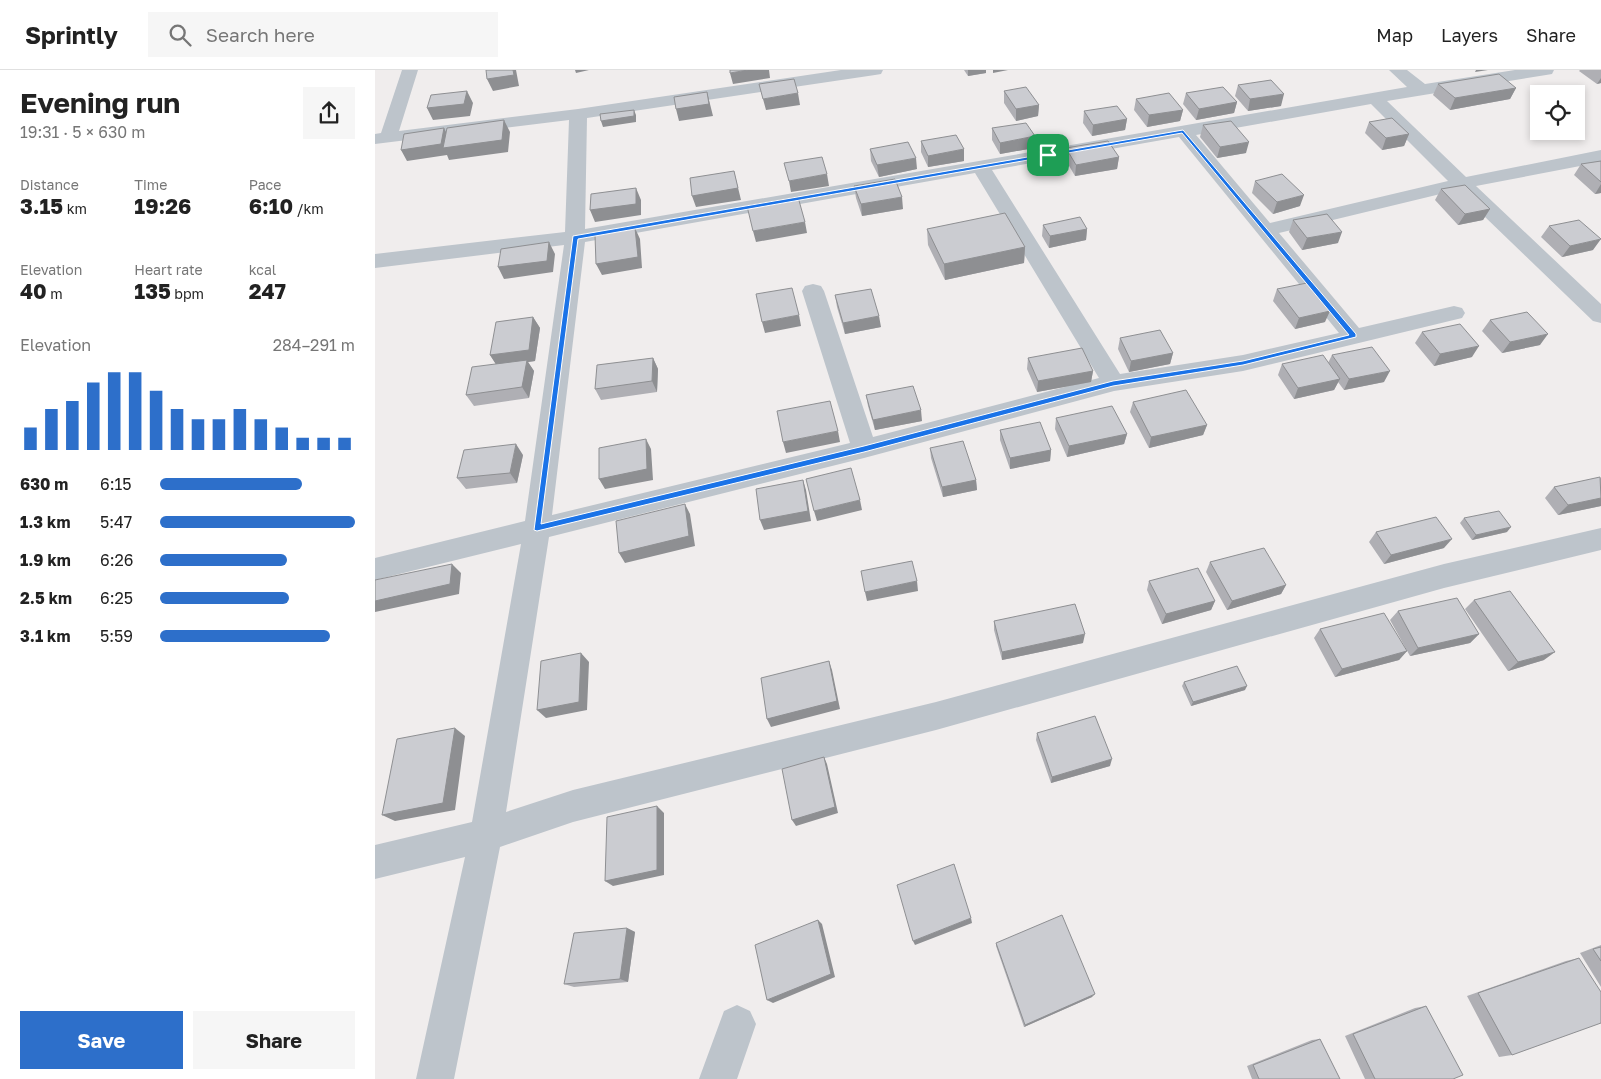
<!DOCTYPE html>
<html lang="en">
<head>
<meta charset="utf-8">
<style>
	body { margin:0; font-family:"Golos Text",sans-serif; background:#f6f6f6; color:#222; height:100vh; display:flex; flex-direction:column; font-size:19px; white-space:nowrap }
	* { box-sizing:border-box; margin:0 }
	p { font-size:16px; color:#767676 }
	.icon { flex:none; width:28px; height:28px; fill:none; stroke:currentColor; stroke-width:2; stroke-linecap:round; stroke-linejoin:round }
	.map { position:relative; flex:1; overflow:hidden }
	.side { display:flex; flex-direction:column; background:#fff; width:375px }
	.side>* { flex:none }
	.fabs { position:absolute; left:1155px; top:15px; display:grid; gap:10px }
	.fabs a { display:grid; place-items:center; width:55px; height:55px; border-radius:0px; background:#fff; box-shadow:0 2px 8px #0003; font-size:25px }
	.pin { position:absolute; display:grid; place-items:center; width:42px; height:42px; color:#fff; margin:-21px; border-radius:10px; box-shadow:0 2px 8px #0006 }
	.round { display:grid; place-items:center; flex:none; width:52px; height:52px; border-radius:0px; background:#f6f6f6 }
	.summary { display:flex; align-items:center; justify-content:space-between; height:85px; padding:0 20px }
	h1 { font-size:28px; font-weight:700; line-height:38px }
	.figures { display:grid; grid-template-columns:repeat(3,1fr); gap:8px; height:85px; padding:5px 20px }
	.figures div { display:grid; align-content:center }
	.figures b { font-size:21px; font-weight:700 }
	.figures small { font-size:14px; font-weight:400 }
	.figures p { font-size:14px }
	.chart { height:140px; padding:10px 20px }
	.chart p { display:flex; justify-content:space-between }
	.chart svg { width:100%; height:90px; margin-top:5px; stroke:#2d6fca; stroke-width:6 }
	.cta { display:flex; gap:10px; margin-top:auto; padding:10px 20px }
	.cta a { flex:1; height:58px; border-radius:0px; background:#2d6fca; color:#fff; font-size:20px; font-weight:700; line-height:58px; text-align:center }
	.cta a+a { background:#f6f6f6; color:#222 }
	ul { padding:0 20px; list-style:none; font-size:16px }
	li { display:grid; grid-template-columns:80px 60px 1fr; align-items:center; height:38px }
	li i { height:12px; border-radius:6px; background:#2d6fca }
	header { display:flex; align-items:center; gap:30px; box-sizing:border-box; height:70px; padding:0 25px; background:#fff; border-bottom:1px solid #e0e0e0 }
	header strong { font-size:24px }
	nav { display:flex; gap:28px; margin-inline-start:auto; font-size:18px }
	.search { width:350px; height:45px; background:#f6f6f6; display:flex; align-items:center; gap:12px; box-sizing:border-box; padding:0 18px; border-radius:0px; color:#767676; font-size:19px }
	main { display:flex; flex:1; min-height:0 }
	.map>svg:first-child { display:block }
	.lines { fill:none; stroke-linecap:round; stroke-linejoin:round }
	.minor { fill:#bdc4cb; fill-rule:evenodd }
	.wall { fill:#afafb4 }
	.shaded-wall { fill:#8e8f92 }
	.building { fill:#cbccd1; stroke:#8e8f92 }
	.route { fill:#1a73e8; stroke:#fff; fill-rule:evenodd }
</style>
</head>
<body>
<header>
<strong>Sprintly</strong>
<div class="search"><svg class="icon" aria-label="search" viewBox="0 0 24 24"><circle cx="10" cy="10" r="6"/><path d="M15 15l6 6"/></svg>Search here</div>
<nav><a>Map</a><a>Layers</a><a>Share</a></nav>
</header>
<main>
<section class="side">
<div class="summary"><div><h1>Evening run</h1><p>19:31 · 5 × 630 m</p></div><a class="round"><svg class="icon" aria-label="share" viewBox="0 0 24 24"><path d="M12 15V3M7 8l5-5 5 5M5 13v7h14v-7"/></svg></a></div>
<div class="figures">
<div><p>Distance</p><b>3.15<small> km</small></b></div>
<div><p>Time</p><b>19:26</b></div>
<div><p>Pace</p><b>6:10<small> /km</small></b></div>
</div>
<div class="figures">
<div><p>Elevation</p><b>40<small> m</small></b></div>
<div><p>Heart rate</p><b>135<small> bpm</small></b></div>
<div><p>kcal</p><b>247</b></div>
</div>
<div class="chart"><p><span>Elevation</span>284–291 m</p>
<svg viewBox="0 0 160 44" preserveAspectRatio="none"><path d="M5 44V33M15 44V24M25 44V20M35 44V11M45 44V6M55 44V6M65 44V15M75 44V24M85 44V29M95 44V29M105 44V24M115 44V29M125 44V33M135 44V38M145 44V38M155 44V38"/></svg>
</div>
<ul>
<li><b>630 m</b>6:15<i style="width:73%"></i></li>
<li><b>1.3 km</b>5:47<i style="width:100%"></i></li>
<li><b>1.9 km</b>6:26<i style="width:65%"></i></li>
<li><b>2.5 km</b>6:25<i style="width:66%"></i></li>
<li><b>3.1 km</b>5:59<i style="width:87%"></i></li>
</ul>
<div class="cta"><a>Save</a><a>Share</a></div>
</section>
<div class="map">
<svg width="1226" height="1009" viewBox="0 0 1226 1009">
	<rect width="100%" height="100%" fill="#f0eded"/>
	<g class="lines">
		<path class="minor" d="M27 0H43L24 61 203 39 466 0H508L506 4 500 5 212 48 210 159 1032 17 1014 0H1032L1050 14 1140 0H1179L1177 4 1171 5 1012 31 1091 107 1226 80V92L1101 116 1226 234V253L1218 251 1082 120 904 163 984 258 1079 236 1087 238 1090 243 1087 248 868 301 739 321 489 388 174 467 131 742 198 720 561 632 1069 494 1226 458V480L1069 518 561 660 198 752 125 777 79 1009H41L90 787 0 809V775L97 752 146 474 0 510V488L150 451 189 175 0 198V184L190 162 194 50 0 74V64L6 63ZM996 34 1073 111 895 153 821 65ZM804 67 964 263 868 285 745 304 617 100ZM600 103 724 308 498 367 449 221 446 216 438 214 430 216 427 221 475 373 177 445 210 172Z
			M362 935 375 941 381 954 362 1009H324L349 941Z"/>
	</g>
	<path class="wall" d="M589 0H611V3L593 6Z
		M1205 0H1226V13L1222 14 1204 1Z
		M1063 14 1141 18 1135 29 1075 40 1058 25Z
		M863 15 906 36 873 41 860 26Z
		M629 21 664 35 663 46 641 51 629 33Z
		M811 23 862 32 859 43 821 50 808 34Z
		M761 29 808 40 805 51 772 57 759 40Z
		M709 41 752 49 750 60 717 66 708 53Z
		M994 52 1034 64 1029 76 1007 80 990 63Z
		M828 55 871 83 842 88 825 67Z
		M617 58 659 78 625 84 617 70Z
		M546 71 589 91 553 97 546 82Z
		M691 78 744 87 742 99 700 106 690 89Z
		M495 79 542 99 504 107 496 91Z
		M1226 91V123L1220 124 1199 105 1206 94Z
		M880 111 925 136 898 144 877 123Z
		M479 116 528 139 487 146 481 128Z
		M1066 119 1115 139 1108 150 1083 155 1060 130Z
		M918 150 963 173 927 180 914 162Z
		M668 155 712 159 711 170 674 178 667 166Z
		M1174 156 1218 180 1187 187 1166 167Z
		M552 159 650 177 649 193 570 210 553 175Z
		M902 219 950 252 920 259 898 231Z
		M460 225 506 257 470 264 462 237Z
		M158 247 165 258 160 291 153 292 159 301 154 328 99 336 91 325 121 294 115 285Z
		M1115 250 1165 275 1127 283 1107 261Z
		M1047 262 1097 287 1059 296 1040 273Z
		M745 268 798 283 795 294 754 302 743 279Z
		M957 285 1009 312 969 320 963 312 959 320 919 329 903 305 907 294 953 293Z
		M278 288 283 299 282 322 226 330 220 319Z
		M653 288 718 301 716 312 662 322 652 299Z
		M491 325 547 351 500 360 493 336Z
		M758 332 832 355 828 365 774 378 755 342Z
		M681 348 752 364 749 374 692 387 680 359Z
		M625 360 676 380 675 391 635 399 625 370Z
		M555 378 601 410 602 420 568 427 556 388Z
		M148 385 142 413 91 419 82 408Z
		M1226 408V436L1183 445 1170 428 1179 417Z
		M1089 448 1132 462 1097 470 1085 453Z
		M1001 462 1069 478 1009 494 994 472Z
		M835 492 911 515 906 524 852 540 831 502Z
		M774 511 840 531 836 540 787 554 772 520Z
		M1099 530 1169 590 1133 601 1090 539Z
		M1023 541 1104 564 1095 573 1035 586 1015 550Z
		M619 551 708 573 627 590 619 560Z
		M945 559 1032 581 1024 590 960 607 939 568Z
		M809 612 870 620 816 636 807 616Z
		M662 663 735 696 676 713 661 670Z
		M252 858 260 862 253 912 199 917 189 914Z
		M621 873 717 927 649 957 621 876Z
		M1226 875V917L1205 883Z
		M1204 888 1137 985 1124 987 1092 926 1191 891Z
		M1051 936 1078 1009H990L970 966 1040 938Z
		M945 969 965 1009H877L872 996 937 970Z"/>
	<path class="shaded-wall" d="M138 0H141L144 16 118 21 112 9Z
		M200 0H214L201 3Z
		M373 0H394L395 8 358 14 355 3Z
		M593 0H611V3L593 6Z
		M618 0H633L618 3Z
		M1101 0H1113L1100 2Z
		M1226 8V13L1222 14Z
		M1141 18 1135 29 1075 40 1080 28Z
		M92 21 98 33 95 46 58 50 52 38Z
		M332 22 338 46 304 51 301 39Z
		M423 23 425 35 391 40 388 29Z
		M909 24 906 36 873 41 875 29Z
		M862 32 859 43 821 50 824 39Z
		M664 35 663 46 641 51V39Z
		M259 40 261 45V52L228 57 226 51Z
		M808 40 805 51 772 57 774 45Z
		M752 49 750 60 717 66 718 55Z
		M129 50 135 62 133 82 74 90 72 85 32 91 26 80 69 58 75 70Z
		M1034 64 1029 76 1007 80 1011 68Z
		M660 66 659 78 625 84V73Z
		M874 72 871 83 842 88 845 77Z
		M589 79V91L553 97V86Z
		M744 87 742 99 700 106 701 95Z
		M541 88 542 99 504 107 502 95Z
		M359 101 366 130 321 137 317 126Z
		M452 104 454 116 416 122 414 111Z
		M1226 114V123L1220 124Z
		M261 118 266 130V145L220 152 215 140Z
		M929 125 925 136 898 144 902 132Z
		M527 127 528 139 487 146 486 134Z
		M1115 139 1108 150 1083 155 1090 144Z
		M430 152 432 163 381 172 378 161Z
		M260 158 265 169 267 198 227 205 221 194Z
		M712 159 711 170 674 178 675 166Z
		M967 162 963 173 927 180 932 168Z
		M1226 169 1218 180 1187 187 1195 176Z
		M174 172 180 184 178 202 129 209 123 197Z
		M650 177 649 193 570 210 569 194Z
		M955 241 950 252 920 259 924 248Z
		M424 245 426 256 390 263 387 252Z
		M504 246 506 257 470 264 468 253Z
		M158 247 165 258 160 291 153 292 159 301 154 328 147 317 122 296 115 285Z
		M1173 264 1165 275 1127 283 1135 272Z
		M1104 276 1097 287 1059 296 1065 284Z
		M798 283 795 294 754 302 756 291Z
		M278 288 283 299 282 322 277 311Z
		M718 301 716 312 662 322 663 311Z
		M1015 301 1009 312 969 320 974 309Z
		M965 309 959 320 919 329 923 318Z
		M546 340 547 351 500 360 498 350Z
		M832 355 828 365 774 378 776 367Z
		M463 361 465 372 411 383 408 372Z
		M752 364 749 374 692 387 694 376Z
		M271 369 276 379 278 410 230 419 224 409Z
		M141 374 148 385 142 413 135 403Z
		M676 380 675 391 635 399V388Z
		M428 410 431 420 436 451 389 460 385 450Z
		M601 410 602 420 568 427 567 417Z
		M1226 428V436L1183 445 1193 435Z
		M485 430 487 440 442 451 439 441Z
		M310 434 315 444 320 476 250 493 244 483Z
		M1136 457 1132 462 1097 470 1101 465Z
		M1077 469 1069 478 1009 494 1016 485Z
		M77 494 86 503 84 524 0 542V531Z
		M542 511 543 521 492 531 490 522Z
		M911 515 906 524 852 540 857 531Z
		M840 531 836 540 787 554 791 544Z
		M710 564 708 573 627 590V582Z
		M1104 564 1095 573 1035 586 1043 578Z
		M1032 581 1024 590 960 607 967 599Z
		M1180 582 1169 590 1133 601 1143 592Z
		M206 583 214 592 212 640 171 648 162 640Z
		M454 591 457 600 465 639 396 657 392 649Z
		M872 616 870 620 816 636 818 632Z
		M80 658 90 666 80 740 20 751 7 745Z
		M449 687 452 694 463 743 421 756 417 750Z
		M737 689 735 696 676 713 677 707Z
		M282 736 289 743V805L238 816 230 811Z
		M596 848 597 853 540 875 538 871Z
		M443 850 447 854 460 907 398 933 392 930Z
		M252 858 260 862 253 912 245 909Z
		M720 924 717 927 649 957 650 955Z"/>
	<path class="building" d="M111 0H138L139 5 112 9Z
		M355 0H373L355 3Z
		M1124 4 1141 18 1080 28 1063 14Z
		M419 9 423 23 388 29 384 14Z
		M896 10 909 24 875 29 863 15Z
		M651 17 664 35 641 39 629 21Z
		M848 17 862 32 824 39 811 23Z
		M92 21 89 34 52 38 56 25Z
		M332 22 334 34 301 39 299 27Z
		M794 23 808 40 774 45 761 29Z
		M742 36 752 49 718 55 709 41Z
		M259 40V46L226 51 225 44Z
		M1017 48 1034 64 1011 68 994 52Z
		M129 50 127 70 68 78 72 58Z
		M856 51 874 72 845 77 828 55Z
		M651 53 660 66 625 73 617 58Z
		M69 58 66 74 26 80 29 64Z
		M581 65 589 79 553 86 546 71Z
		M733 71 744 87 701 95 691 78Z
		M533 72 541 88 502 95 495 79Z
		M447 87 452 104 414 111 409 93Z
		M1226 91V112L1206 94Z
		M359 101 363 118 317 126 315 108Z
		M907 104 929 125 902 132 880 111Z
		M520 109 527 127 486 134 479 116Z
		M1090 115 1115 139 1090 144 1066 119Z
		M261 118V134L215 140 216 124Z
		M423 127 430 152 378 161 372 136Z
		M630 143 650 177 569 194 552 159Z
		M952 144 967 162 932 168 918 150Z
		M705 147 712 159 675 166 668 155Z
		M1204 150 1226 169 1195 176 1174 156Z
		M260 158 263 187 221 194 220 165Z
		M174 172 172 191 123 197 126 179Z
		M932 213 955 241 924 248 902 219Z
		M417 218 424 245 387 252 381 224Z
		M496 219 504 246 468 253 460 225Z
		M1152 242 1173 264 1135 272 1115 250Z
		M158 247 154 280 115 285 121 252Z
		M1085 254 1104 276 1065 284 1047 262Z
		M785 260 798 283 756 291 745 268Z
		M997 277 1015 301 974 309 957 285Z
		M707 278 718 301 663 311 653 288Z
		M948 285 965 309 923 318 907 294Z
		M278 288 277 311 220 319 222 295Z
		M152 290 147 317 91 325 97 297Z
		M538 316 546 340 498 350 491 325Z
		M811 320 832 355 776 367 758 332Z
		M455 331 463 361 408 372 402 341Z
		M737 336 752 364 694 376 681 348Z
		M665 352 676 380 635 388 625 360Z
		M271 369 272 399 224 409V378Z
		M588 371 601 410 567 417 555 378Z
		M141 374 135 403 82 408 89 380Z
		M476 398 485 430 439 441 431 409Z
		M1225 407 1226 428 1193 435 1179 417Z
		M428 410 433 441 385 450 381 419Z
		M310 434 314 466 244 483 241 451Z
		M1124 441 1136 457 1101 465 1089 448Z
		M1061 447 1077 469 1016 485 1001 462Z
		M889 478 911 515 857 531 835 492Z
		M537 491 542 511 490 522 486 501Z
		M77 494 75 514 0 531V510Z
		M823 498 840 531 791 544 774 511Z
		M1135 521 1180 582 1143 592 1099 530Z
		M1082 528 1104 564 1043 578 1023 541Z
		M700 534 710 564 627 582 619 551Z
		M1009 543 1032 581 967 599 945 559Z
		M206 583 204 632 162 640 166 591Z
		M454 591 462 631 392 649 386 608Z
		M862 596 872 616 818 632 809 612Z
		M720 646 737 689 677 707 662 663Z
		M80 658 68 733 7 745 22 669Z
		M449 687 460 737 417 750 407 699Z
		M282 736V800L230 811 232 747Z
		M579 794 596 848 538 871 522 815Z
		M687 845 720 924 650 955 621 873Z
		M443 850 456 904 392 930 380 875Z
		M252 858 245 909 189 914 199 863Z
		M1226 877V891L1218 879Z
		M1204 888 1226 922V953L1137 985 1103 923Z
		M1051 936 1088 1005 1078 1009H1000L978 964Z
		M945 969 965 1009H884L878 995Z"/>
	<path class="route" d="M808 60 981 264V267L868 295 738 316 489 382 162 461 159 460 198 166ZM807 63 974 265 868 291 738 311 489 376 166 454 203 169Z"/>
</svg>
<div class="fabs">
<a><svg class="icon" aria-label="locate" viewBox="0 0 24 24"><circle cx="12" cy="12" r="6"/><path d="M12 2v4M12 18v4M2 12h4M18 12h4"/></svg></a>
</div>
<div class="pin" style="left:673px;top:85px;background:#1e9e55"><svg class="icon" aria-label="arrive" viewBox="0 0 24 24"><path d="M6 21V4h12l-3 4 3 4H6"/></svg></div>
</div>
</main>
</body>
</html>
